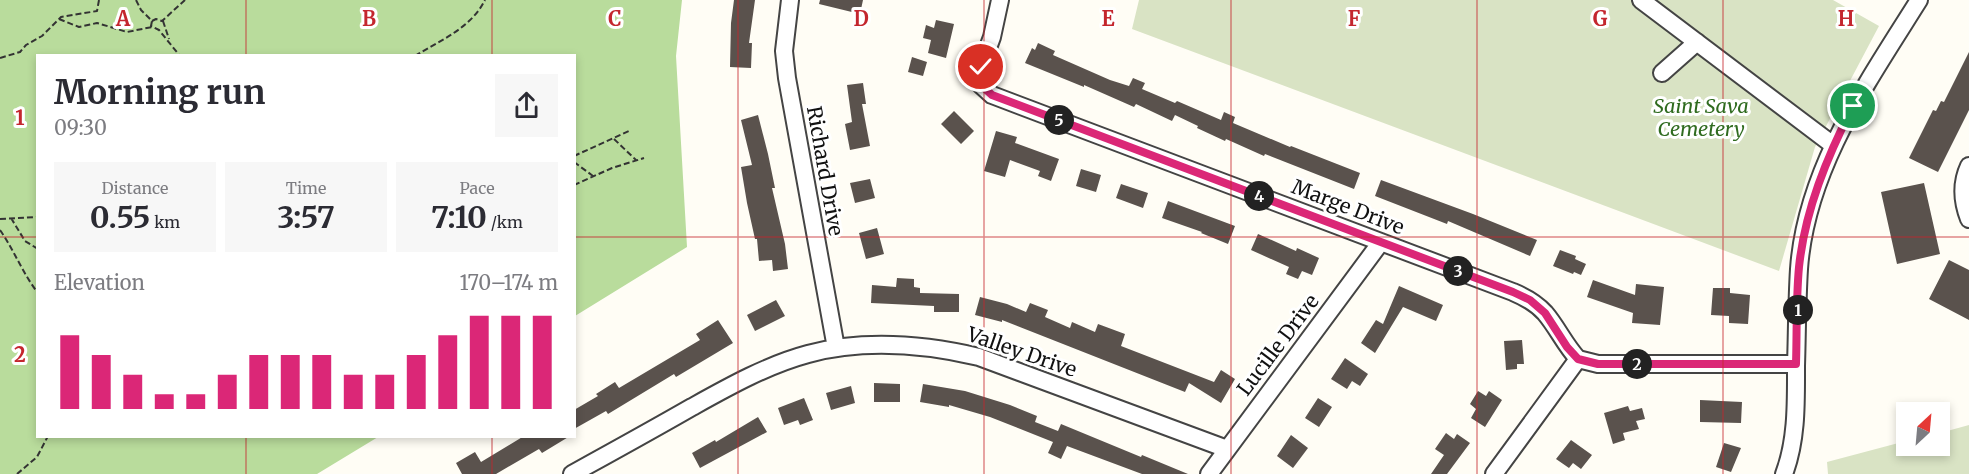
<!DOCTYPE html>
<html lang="en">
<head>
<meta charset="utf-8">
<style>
	body { margin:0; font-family:Merriweather,serif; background:#f7f7f7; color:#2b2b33; height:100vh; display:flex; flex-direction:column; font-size:22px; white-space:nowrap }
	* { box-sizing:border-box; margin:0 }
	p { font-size:20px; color:#7c7c81 }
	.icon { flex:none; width:33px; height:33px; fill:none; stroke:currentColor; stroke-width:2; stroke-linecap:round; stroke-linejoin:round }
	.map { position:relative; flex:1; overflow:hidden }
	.sheet { position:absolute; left:36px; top:54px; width:540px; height:384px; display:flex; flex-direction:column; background:#fff; border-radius:0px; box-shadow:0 3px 9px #0003 }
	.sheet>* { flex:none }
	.needle { width:39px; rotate:26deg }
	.controls { position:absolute; left:1896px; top:402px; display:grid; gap:12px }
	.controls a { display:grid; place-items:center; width:54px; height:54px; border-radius:0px; background:#fff; box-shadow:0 3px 9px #0003; font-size:30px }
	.pin { position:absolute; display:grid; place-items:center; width:51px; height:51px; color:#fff; margin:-26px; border:3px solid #fff; border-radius:50%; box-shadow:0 2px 6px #0007 }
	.km { position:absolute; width:30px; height:30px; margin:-15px; border-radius:50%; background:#222; color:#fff; font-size:16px; line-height:30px; text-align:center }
	.round { display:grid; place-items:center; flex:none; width:63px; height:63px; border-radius:0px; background:#f7f7f7 }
	.head { display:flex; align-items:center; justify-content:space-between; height:102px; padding:0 18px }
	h1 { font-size:33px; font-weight:700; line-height:45px }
	.metrics { display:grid; grid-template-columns:repeat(3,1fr); gap:9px; height:102px; padding:6px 18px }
	.metrics div { display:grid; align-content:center; border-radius:0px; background:#f7f7f7; text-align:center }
	.metrics b { font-size:30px; font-weight:700 }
	.metrics small { font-size:16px; font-weight:400 }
	.metrics p { font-size:16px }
	.chart { height:168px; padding:12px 18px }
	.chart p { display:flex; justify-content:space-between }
	.chart svg { width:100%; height:108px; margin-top:6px; stroke:#db2777; stroke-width:6 }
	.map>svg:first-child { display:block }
	.forest { fill:#b9dc9c }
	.cemetery { fill:#d9e3c4 }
	.building { fill:#5a524d }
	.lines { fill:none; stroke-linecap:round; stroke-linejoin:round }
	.minor-casing { stroke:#444; stroke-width:20 }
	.path { stroke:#333; stroke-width:2; stroke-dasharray:6 3; stroke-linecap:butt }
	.minor { stroke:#fff; stroke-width:16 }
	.route-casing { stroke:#fff; stroke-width:12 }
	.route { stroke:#db2777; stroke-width:8 }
	.grid { fill:none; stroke:#c4262e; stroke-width:1.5; stroke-opacity:0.55 }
	.labels { text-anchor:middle; stroke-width:6; stroke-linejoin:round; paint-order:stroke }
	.park-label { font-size:20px; font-style:italic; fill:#2f6b1f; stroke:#fff }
	.street-label { font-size:20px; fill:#111; stroke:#fff }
	.grid-label { font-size:20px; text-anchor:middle; font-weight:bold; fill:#c4262e; stroke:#fff; stroke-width:6; stroke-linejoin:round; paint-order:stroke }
</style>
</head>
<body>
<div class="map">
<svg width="1969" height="474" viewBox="0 0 1969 474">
	<rect width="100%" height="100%" fill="#fffdf5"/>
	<path class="forest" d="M0 0H682L676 56 687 247 575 316 574 56H38V436L378 437 317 474H0Z"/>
	<path class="cemetery" d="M1139 0H1833L1879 26 1815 147 1779 271 1132 29Z
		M1969 425V474H1828L1827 462 1906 441V446H1940V433Z"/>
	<path class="building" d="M734 0H755L749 43H752L751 68 730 67 731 23Z
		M820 0H863L860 14 819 4Z
		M936 20 954 24 946 58 928 53 931 40 923 38 926 25 934 28Z
		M1038 43 1055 51 1053 55 1110 80 1129 86 1133 78 1145 83 1142 89 1175 103 1177 101 1221 120 1224 112 1235 117 1233 123 1290 147 1291 146 1360 173 1354 189 1265 154 1264 156 1226 139 1225 141 1197 128 1198 126 1175 115 1172 121 1136 104 1134 107 1084 85V87L1025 63 1032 48 1035 50Z
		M1969 52V110L1938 172 1909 158 1933 110 1936 111 1941 101 1944 102Z
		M912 57 927 62 923 76 908 72Z
		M863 83 866 104H862L870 146 850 150 845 124 852 122 847 85Z
		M954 111 974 131 961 144 941 124Z
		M758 115 768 154 775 188H772L785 244 788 269 773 271 772 260 759 261 757 239H755L747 203 741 167 752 165 741 120Z
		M996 131 1017 137 1015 143 1059 159 1051 181 1038 176 1040 171 1010 160 1005 177 984 171Z
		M1081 169 1101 175 1096 192 1076 186Z
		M870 179 875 198 855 203 850 183Z
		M1381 180 1473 214 1537 240 1530 256 1448 221 1447 224 1375 196Z
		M1924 183 1940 254 1897 264 1881 192Z
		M1121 184 1148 193 1143 208 1116 198Z
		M1168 201 1235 226 1228 244 1201 233 1202 232 1162 218Z
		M877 228 884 254 866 259 859 233Z
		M1258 234 1296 251 1297 248 1319 258 1312 275 1302 271 1298 279 1286 274 1289 267 1251 250Z
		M1560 250 1576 256 1575 259 1586 264 1581 275 1574 272 1573 274 1553 266Z
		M1949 260 1969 270V320L1929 299Z
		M897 278 914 279V287L920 288V293L959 294V312H934V306L871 303 872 285 896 287Z
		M1593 280 1635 295 1636 284 1664 287 1660 325 1632 323 1633 313 1587 297Z
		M1399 286 1443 305 1436 321 1403 307 1375 353 1361 343 1376 320 1383 324Z
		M1713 288H1730V293L1750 295 1748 324 1729 323V316L1711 315Z
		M980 297 1007 304 1026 312 1030 303 1048 310 1045 317 1070 328 1072 322 1095 332 1098 324 1125 334 1121 346 1214 382 1221 370 1235 379 1221 403 1189 383 1185 392 1002 320V322L975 315Z
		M776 300 785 316 755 331 747 315Z
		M718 320 733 343 676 377 674 374 608 414 606 411 574 429V410L598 396 596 394 615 382 619 388 700 340 696 334Z
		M1522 340 1524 364H1517V369L1506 370 1504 341Z
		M1345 358 1368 374 1360 386 1352 381 1347 389 1331 379Z
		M874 383 900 384V402H874Z
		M923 384 965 391 1010 405 1037 416 1035 422 1058 431 1061 424 1141 457 1142 455 1188 474H1142L1067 446 1061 459 1048 453 1053 442 990 417 949 405V407L920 402Z
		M851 386 855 403 831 410 826 393Z
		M1478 391 1486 396 1489 391 1502 400 1485 427 1471 418 1476 409 1470 404Z
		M804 398 813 420 800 425 798 420 784 425 778 408Z
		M1318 398 1332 407 1319 427 1305 418Z
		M1700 400 1742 402 1741 423 1700 422Z
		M1628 406 1630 411 1642 408 1645 419 1636 421 1639 429 1623 433 1625 440 1613 444 1604 413Z
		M758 417 767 432 700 468 692 453 715 440 716 442Z
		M1446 433 1454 439 1457 434 1470 443 1447 474H1431L1444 455 1435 449Z
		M1291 435 1308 448 1293 468 1277 456Z
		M524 436H570L542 453 539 449 496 474H462L456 463 475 452 481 462Z
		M1571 440 1592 455 1581 469 1573 463 1569 468 1556 459Z
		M1724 443 1741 448 1731 472 1716 467Z"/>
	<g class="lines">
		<g class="minor-casing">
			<path id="minor" d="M790 0 784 51 787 78 836 348
				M1000 0 992 37 981 67V85L992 95 1513 292C1525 297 1536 303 1545 313 1557 327 1565 345 1578 359
				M1641 0 1833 145
				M1662 73 1697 42
				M1969 166C1961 183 1962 201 1969 219
				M572 474C612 452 652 430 692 407 728 387 767 365 808 354 864 339 923 344 979 357L1227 449
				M1209 474 1381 242
				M1494 474 1578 359 1598 364H1796
				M1784 474C1797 440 1796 402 1796 366 1797 334 1797 301 1799 269 1806 169 1867 83 1919 0"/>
		</g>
		<path class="path" d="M136 0 141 10 152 21 151 26 159 30 180 56
			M59 19 79 27 97 23 127 32 152 27
			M152 21 156 19 162 21 185 0
			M163 21 169 39
			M415 56C441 40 471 28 485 0
			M0 58 20 52 26 45 42 36 61 17 97 11 99 0
			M614 139 636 160
			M574 156 629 131
			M574 162 593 176
			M574 185 612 168 644 158
			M11 218 25 241 38 249
			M0 219 38 217
			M0 230C14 250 23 274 38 293
			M17 474 37 457 48 436"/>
		<use href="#minor" class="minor"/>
	</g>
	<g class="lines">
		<g class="route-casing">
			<path id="route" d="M981 67V85L992 95 1513 292 1530 300 1545 313 1567 347 1578 359 1598 364H1796C1797 332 1796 299 1799 267 1805 210 1827 157 1853 106"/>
		</g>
		<use href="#route" class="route"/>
	</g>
	<path class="grid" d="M246 0V56M492 0V56M738 0V474M984 0V474M1231 0V474M1477 0V474M1723 0V474M0 237H38M574 237H1969M246 436V474M492 436V474"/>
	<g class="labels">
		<g class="park-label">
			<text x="1701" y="113">Saint Sava<tspan x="1701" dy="23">Cemetery</tspan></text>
		</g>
		<g class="street-label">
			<text transform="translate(825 171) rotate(80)" y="7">Richard Drive</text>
			<text transform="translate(1348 207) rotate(21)" y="7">Marge Drive</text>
			<text transform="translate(1278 345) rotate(-53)" y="7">Lucille Drive</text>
			<text transform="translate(1022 352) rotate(19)" y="7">Valley Drive</text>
		</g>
	</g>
	<g class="grid-label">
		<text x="123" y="26">A</text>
		<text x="369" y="26">B</text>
		<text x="615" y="26">C</text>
		<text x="861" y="26">D</text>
		<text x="1108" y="26">E</text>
		<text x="1354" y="26">F</text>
		<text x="1600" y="26">G</text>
		<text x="1846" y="26">H</text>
		<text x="20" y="125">1</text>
		<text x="20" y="362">2</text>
	</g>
</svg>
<div class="controls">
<a><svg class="needle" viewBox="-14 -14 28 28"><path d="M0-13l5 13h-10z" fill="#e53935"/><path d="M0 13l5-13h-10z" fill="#7c7c81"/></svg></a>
</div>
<div class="pin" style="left:1853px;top:106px;background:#1e9e55"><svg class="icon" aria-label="arrive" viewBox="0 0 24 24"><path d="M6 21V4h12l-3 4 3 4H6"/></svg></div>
<div class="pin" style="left:981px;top:67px;background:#d93025"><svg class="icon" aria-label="check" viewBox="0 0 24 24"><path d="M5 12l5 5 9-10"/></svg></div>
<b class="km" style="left:1798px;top:310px">1</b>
<b class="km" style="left:1637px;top:364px">2</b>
<b class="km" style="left:1458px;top:271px">3</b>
<b class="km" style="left:1259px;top:196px">4</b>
<b class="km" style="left:1059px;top:120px">5</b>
<section class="sheet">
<div class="head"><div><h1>Morning run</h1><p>09:30</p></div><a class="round"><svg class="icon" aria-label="share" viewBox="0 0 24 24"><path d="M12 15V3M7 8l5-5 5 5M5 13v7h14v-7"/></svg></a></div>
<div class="metrics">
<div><p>Distance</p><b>0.55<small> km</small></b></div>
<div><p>Time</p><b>3:57</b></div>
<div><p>Pace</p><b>7:10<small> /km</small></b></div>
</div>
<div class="chart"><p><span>Elevation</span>170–174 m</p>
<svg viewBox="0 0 160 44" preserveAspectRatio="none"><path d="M5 44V14M15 44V22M25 44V30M35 44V38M45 44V38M55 44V30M65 44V22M75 44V22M85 44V22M95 44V30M105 44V30M115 44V22M125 44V14M135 44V6M145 44V6M155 44V6"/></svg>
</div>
</section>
</div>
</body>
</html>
